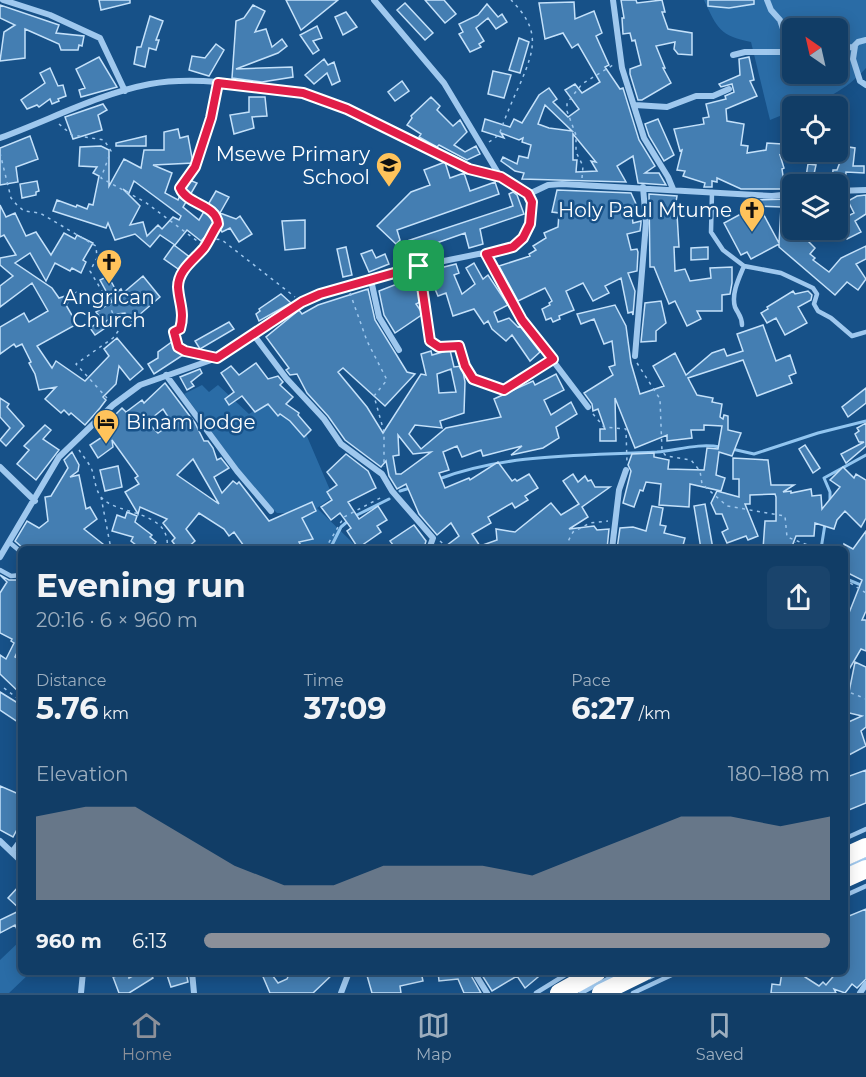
<!DOCTYPE html>
<html lang="en">
<head>
<meta charset="utf-8">
<style>
	body { margin:0; font-family:Montserrat,sans-serif; background:#1a446c; color:#f1f3f6; height:100vh; display:flex; flex-direction:column; font-size:22px; white-space:nowrap }
	* { box-sizing:border-box; margin:0 }
	p { font-size:20px; color:#9caebf }
	.icon { flex:none; width:33px; height:33px; fill:none; stroke:currentColor; stroke-width:2; stroke-linecap:round; stroke-linejoin:round }
	.map { position:relative; flex:1; overflow:hidden }
	.panel { position:absolute; left:18px; top:546px; width:830px; height:429px; display:flex; flex-direction:column; background:#113d66; border-radius:9px; box-shadow:0 3px 15px #0003,0 0 0 2px #30567a }
	.panel>* { flex:none }
	.needle { width:39px; rotate:326deg }
	.tools { position:absolute; left:782px; top:18px; display:grid; gap:12px }
	.tools a { display:grid; place-items:center; width:66px; height:66px; border-radius:9px; background:#113d66; box-shadow:0 3px 15px #0003,0 0 0 2px #30567a; font-size:30px }
	.pin { position:absolute; display:grid; place-items:center; width:51px; height:51px; color:#fff; margin:-26px; border-radius:12px; box-shadow:0 3px 9px #0006 }
	.round { display:grid; place-items:center; flex:none; width:63px; height:63px; border-radius:9px; background:#1a446c }
	.head { display:flex; align-items:center; justify-content:space-between; height:102px; padding:0 18px }
	h1 { font-size:33px; font-weight:700; line-height:45px }
	.figures { display:grid; grid-template-columns:repeat(3,1fr); gap:9px; height:102px; padding:6px 18px }
	.figures div { display:grid; align-content:center }
	.figures b { font-size:30px; font-weight:700 }
	.figures small { font-size:16px; font-weight:400 }
	.figures p { font-size:16px }
	.chart { height:168px; padding:12px 18px }
	.chart p { display:flex; justify-content:space-between }
	.chart svg { width:100%; height:108px; margin-top:6px; fill:#8c9099; opacity:.7 }
	ul { padding:0 18px; list-style:none; font-size:20px }
	li { display:grid; grid-template-columns:96px 72px 1fr; align-items:center; height:45px }
	li i { height:15px; border-radius:8px; background:#8c9099 }
	.dock { display:flex; justify-content:space-around; align-items:center; height:84px; border-top:2px solid #30567a; background:#113d66; font-size:16px; color:#9caebf }
	.dock a { display:grid; justify-items:center; gap:3px }
	.dock .selected { color:#8c9099 }
	.map>svg:first-child { display:block }
	.green { fill:#2a6ca6; fill-rule:evenodd }
	.lines { fill:none; stroke-linecap:round; stroke-linejoin:round }
	.stream { stroke:#91c5f0; stroke-width:3 }
	.building { fill:#447eb2; stroke:#c4e1fa; stroke-width:1.5; fill-rule:evenodd }
	.path { stroke:#9fc8ee; stroke-width:1.5; stroke-dasharray:3 4.5; stroke-linecap:butt }
	.lane { stroke:#9fc8ee; stroke-width:4.5 }
	.street { stroke:#9fc8ee; stroke-width:6 }
	.highway { stroke:#fff; stroke-width:18 }
	.route-casing { stroke:#fff; stroke-width:12 }
	.route { stroke:#e11d48; stroke-width:8 }
	.labels { text-anchor:middle; stroke-width:5; stroke-linejoin:round; paint-order:stroke }
	.poi-label { font-size:20px; fill:#fff; stroke:#175188; text-anchor:end }
</style>
</head>
<body>
<div class="map">
<svg width="866" height="993" viewBox="0 0 866 993">
	<rect width="100%" height="100%" fill="#175188"/>
	<path class="green" d="M704 0H866V68C848 88 820 106 792 106V111L770 120 751 42C720 36 717 28 704 0ZM792 28H837V74H792Z
		M202 385 209 392 218 385 249 414 271 400 303 427 333 497 317 508 354 544 352 549H279L311 539 297 513H277L255 491 184 394Z
		M21 940V972H31L9 993H0V960Z"/>
	<g class="lines">
		<path class="stream" d="M732 449 754 454 818 433 866 421
			M439 479C508 453 584 456 657 452 678 450 699 443 720 447
			M400 491 410 488
			M830 503V492L824 478 866 455
			M353 517 389 499
			M330 549 341 527 348 521
			M821 549 825 524
			M844 578 866 587
			M650 978 662 972"/>
	</g>
	<path class="building" d="M99 0H130V3L101 10Z
		M286 0H338L301 30Z
		M425 0H444L456 14 445 23Z
		M621 0H636L637 3 662 0 665 12H662L668 29 692 33V55L678 54 674 49 675 42 656 46 665 68H663L671 83 642 100H638L630 74V69L641 65 635 40 632 41 630 33 623 34 622 18H624Z
		M708 0H754V4L729 8 708 6Z
		M574 2 575 19 594 11 602 33 596 36 609 65 605 67 620 89 623 88 639 140 655 166 645 173H659L666 185 638 183 633 156 617 166 626 182 522 179 524 173 515 171 501 161 503 157 517 164 519 156 528 158 531 145 522 142 523 138 519 140 501 133 504 138 482 131 485 119 510 127 514 119 522 123 539 95 549 88 557 99 553 102 568 117 579 109 565 90 575 84 582 93 600 82 578 44 572 48 563 33 545 39 539 3ZM545 105 572 131 549 128 538 124ZM573 134 596 162 591 161 597 171 576 172 577 160H573Z
		M405 3 433 33 425 40 397 10Z
		M487 4 498 17 502 14 507 22 496 29 488 18 476 28 484 41 479 44 481 47 470 52 459 34 463 32 459 24 478 15Z
		M0 5 59 25 56 33 84 36 82 46 79 45 78 50H61L59 44 25 29V58L0 61 4 32 15 25 0 18Z
		M253 5 265 11 255 32 266 29 272 47 282 39 287 46 278 53 236 69 292 67 293 77 262 82 232 78 236 21 244 18Z
		M346 12 357 27 343 35 335 17Z
		M150 16 163 21 156 40H159L156 50 149 48 145 67 134 64 137 47H141Z
		M317 26 322 38 313 41 319 50 313 54 300 35Z
		M519 38 529 42 520 73 509 70Z
		M216 44 224 50 209 76 189 70 192 56 205 58Z
		M99 57 117 87 81 97 79 90 85 88 76 69Z
		M749 57 754 80 750 81 757 96 726 109 727 121 744 124 741 145 748 146 747 153 766 150 767 143 782 144V146L792 150 789 158 780 155 784 168 782 169 785 189H741L717 178V182L712 181V187H704L705 183 683 176 685 171 677 170 682 150 680 151 674 129 704 124 703 118 709 117 706 104 726 99 725 96 734 92 732 84 721 87 719 84 740 75 739 59Z
		M324 59 328 65 334 62 340 81 332 85 327 73 314 84 305 75Z
		M50 68 58 86 63 85 66 96 58 99 59 101 52 104 50 99 39 107 37 105 27 109 21 100 45 83 40 73Z
		M493 71 511 75 504 98 488 94Z
		M402 81 409 91 395 101 388 92Z
		M249 97H265L267 116 252 117 254 128 234 134 230 115 249 112Z
		M431 97 440 106 437 110 453 126 460 120 467 132 454 145 465 152 476 146 480 154 467 160 439 145 437 147 419 137 421 134 407 125 412 118 411 116Z
		M103 104 107 110 98 115 102 130 73 139 65 117Z
		M658 119 674 155 664 161 649 136 645 124Z
		M178 129 180 138 188 136 193 163 153 165 172 173 165 193 178 200 187 179 197 183 183 207 199 220 216 191 229 197 220 213 236 219 240 216 252 234 239 242 230 228 222 232 217 224 201 241 187 230 175 245 160 235 150 247 135 234 115 240 108 223 106 228 53 211 57 200 76 207 77 205 87 209 89 204 93 205 99 176 93 173 97 167 79 166 80 147 101 146 109 150V186L124 159 141 168 144 150H164V132ZM134 181 181 216 179 220 173 217 162 229 158 225 147 236 143 222 130 225 140 206 123 189 129 193Z
		M30 136 38 159 16 167 18 182 0 185V148Z
		M146 136V146H116V143Z
		M842 146 855 148 853 166H864V173L846 172 845 183 832 182 833 170H837L840 162Z
		M445 162 450 178 464 173 470 191 495 182 499 194 397 230 400 240 396 244 377 226 411 192 430 185 424 170Z
		M808 164 816 165 814 174 826 176V183H805Z
		M37 181 39 191 36 192V195L22 198 20 184Z
		M557 190 631 193 637 206 631 207 633 223 641 221V223L640 231 627 234 631 250 637 249 638 252 637 271 628 273 635 291 633 315 632 312 628 313 621 278 605 286 609 293 593 301 583 283 566 291 574 310 559 316 560 319 553 322 551 318 546 320 542 309 550 305 549 303 552 301 545 288 518 301 499 266 530 256 529 254 536 250 533 246 546 238 544 233 558 227 559 213 552 212Z
		M513 192 517 195 524 214 480 229 483 244 469 248 465 233 405 254 401 243 513 206 509 194Z
		M649 194 677 196 674 214H677L679 247H674L675 271 685 269 690 281 711 278 710 268 732 267V283L730 294 722 295V311H697L701 319 687 326 675 301 669 304 654 267H650Z
		M866 195V214L855 221 861 232 847 239 838 221 854 213 848 201 857 196Z
		M792 199V230H819L803 236 815 248 810 254 815 258 813 260 829 272 841 258 866 246V259L856 264 866 279 858 290 847 282 835 295 779 247V244L751 259 747 252 741 255 724 223 752 208 751 200ZM759 206 781 207 779 243Z
		M0 205 6 217 15 213 26 236 36 232 51 255 64 233 75 239 77 235 93 243 83 260 86 262 81 273 72 268 70 271 55 263 46 281 30 253 15 263 52 288 59 298 75 293 66 305 77 324 37 346 52 368 56 361 85 381 109 356 104 349 117 338 143 369 130 380 119 366 116 384 103 397 106 400 100 408 85 425 71 413 69 415 64 410 61 413 45 399 56 387 39 390 35 374 29 363 31 362 22 344 16 347 14 344 0 354V327L24 313 29 322 48 311 32 283 0 307V286L13 276 0 265V258L16 255 4 235 0 237Z
		M305 220V248L285 250 282 221Z
		M174 245 191 258 181 271 164 259Z
		M346 247 352 275 343 277 337 249Z
		M708 247V259L691 260V248Z
		M372 250 376 258 385 254 389 264 369 272 361 254Z
		M474 263 483 279 488 275 508 305 494 312 498 322 509 318 518 327 520 326 540 352 530 361 512 335 506 341 492 329 488 321 484 324 474 309 453 316 446 293 438 296 435 289 438 288 432 270 456 264 459 273 454 275 462 294 475 284 466 268Z
		M108 276 117 292 121 289 123 293 143 276 160 297 131 322 125 313 117 314 105 322 108 326 95 335 90 328 102 320 96 312 112 302 100 280Z
		M415 277 422 301 416 304 423 314 395 333 384 315 379 291Z
		M368 289 375 320 407 372 415 374 385 406 343 368 338 372 367 407 383 433 421 374 426 375 421 354 431 351 432 355 450 350 454 367 462 366 465 382 464 413 440 421 442 428 415 425 409 434 421 449 446 428 501 417 494 399 533 381 535 385 556 374 564 390 544 400 551 415 571 402 577 414 556 427 559 438 543 448 511 455 522 446 483 456 481 450 462 457 457 446 443 452 449 470 439 473 445 488 469 478 470 480 498 462 512 481 515 479 517 481 529 474 538 488 525 496 528 500 515 508 512 503 488 517 491 523 472 534 480 546 497 540 496 529 515 532 551 503 561 515 579 504 563 481 573 474 578 482 585 476 588 481 591 480 595 487H610L582 507 588 517 569 529 594 526 597 530 609 529 607 549H442L459 536 451 523 437 535 419 514 406 484 397 489 389 476 386 461 381 467 345 440 328 416 307 393 297 374 290 375 286 370 289 368 266 337 299 310 302 314 318 305ZM451 369 456 392 439 393 437 374ZM398 435 413 454 431 452 401 474H396L393 456 399 455Z
		M793 291 795 294 808 291 812 295 811 300 798 307 807 323 785 335 776 318 767 323 761 313 768 309 767 307Z
		M281 294 291 303 259 321 256 314 260 311 259 309Z
		M661 301 666 323 656 331V341L641 342 645 303Z
		M615 305 626 326 631 363 640 394 664 386 653 366 675 353 686 375 712 353 724 349 727 356 743 351 737 334 763 325 776 361 790 355 796 373 789 376 792 383 757 396 743 360 688 378 697 395 713 398 712 402 722 404 720 417 723 419 724 415 728 416V430L741 433 732 456 719 452 716 475 725 478 721 491 690 484 689 507 659 505 661 484 646 482 643 491 640 490 634 507 623 503 631 471 628 465 632 454 654 453V457L669 460 668 469 704 470 707 448 718 449 722 426 704 425V430H691L692 438 667 441V435L635 448 615 398 616 441H600V429H605L598 409 593 411 592 404 584 393 613 375 609 367 615 365 612 341 604 344 594 319 581 324 577 314Z
		M229 322 234 329 200 349 195 341Z
		M173 341 183 355 154 374 148 364 158 358V352Z
		M256 363 268 379 278 376 283 382 280 385 293 397 286 404 299 413 298 415 311 430 304 437 290 421 280 414 278 416 268 404 255 412 242 396 229 405 225 399 234 392 221 373 231 366 239 375Z
		M200 369 202 373 191 382 194 386 187 390 180 377Z
		M165 383 195 423 204 441H208L213 448 217 460 221 458 229 468 214 477 222 493 233 481 237 484 239 482 269 521 312 502 316 511 302 518 313 539 299 542 303 549H246L234 532 229 536 224 529 199 513 186 529 195 541 186 549H178L172 541 175 538 163 523 167 519 140 507 138 514 125 492 139 484 135 478 138 476 112 440 113 447 98 458 90 445 116 428 109 421 122 408 126 412 142 400 144 403ZM163 409 172 423 158 433 147 422ZM193 459 219 504 177 475Z
		M866 388V403L848 417 842 407Z
		M0 398 9 404 7 407 24 426 6 446 0 440 10 428 0 417Z
		M866 423V446L846 463 841 454 864 442H859L855 434 859 431 857 428Z
		M45 425 51 430 43 439 59 450 36 480 17 464 29 450 24 446Z
		M805 445 820 468 813 473 799 449Z
		M72 452 79 465 78 471 70 477 79 475 86 509 90 507 97 519 84 529 103 544 99 549H24L15 541 27 521 39 528 48 521 45 497 51 496 68 468 64 460Z
		M346 454 368 471 376 488 348 502 359 519 378 506 387 520 377 526 381 532 358 548 347 531 351 528 340 513 331 520 321 507 332 500 327 492 337 485 327 472Z
		M733 458 768 460 771 485H794L783 492 791 491V493L811 489 812 496 821 495 822 509 840 487 830 480 843 467 854 478 856 474 866 480V518L861 527 845 511 837 520 834 529 815 523 814 536H796L791 549H763L765 521H776V497L775 494 750 495V504H745L758 536 748 540 746 536 727 543 722 532 728 529 722 514H716L711 503 717 491 739 497V479H733Z
		M118 466 122 487 105 491 100 470Z
		M705 504 707 515 713 549H701L694 506Z
		M652 506 663 508 660 525 666 526 664 533 685 538 682 549H652L639 545 638 549H617L620 528 633 527 646 531Z
		M127 512 137 516 135 522 152 535 150 537 156 542 151 549H141L131 541 133 537 112 531 117 515 125 518Z
		M414 525 426 541 424 548 396 549 390 541Z
		M866 531V611L862 620H866V651L861 649 844 678V610L849 613 862 580 844 571V544L853 549Z
		M0 575 9 580H21V644L15 657 21 660V694L0 674V655L6 659 14 643 11 641 12 639 0 633V593L7 582Z
		M855 662 866 667V727L861 731 866 746 847 756 844 724 862 716 845 712Z
		M0 692 21 705V724L0 710Z
		M866 770V803L844 812V778Z
		M0 786 21 795V822L13 837 0 830Z
		M21 884V938L15 925 0 933V920L21 910 8 898Z
		M866 909V979L857 988 852 984 845 993 834 989 836 993H771L772 984 780 985 782 972H805V977L819 986 823 982 826 985 837 972H844V918Z
		M140 972H149L153 978 129 993H119L113 977 128 973 129 978Z
		M166 972H186L188 982 171 987Z
		M261 972H270L278 983 287 979 290 972H335L313 993H270Z
		M366 972H421L423 981 400 986 401 993H372Z
		M438 972H469L481 993H464L458 979 439 981Z
		M480 972H544L525 988 517 976 492 991Z"/>
	<g class="lines">
		<path class="path" d="M59 124 72 135 104 140 111 151 101 178 145 202 204 246
			M489 142 499 135C505 118 512 101 520 84 535 49 541 30 511 0
			M0 153 11 198 17 205 24 211 40 213 96 246 97 258 90 271 108 301 119 330 113 338 76 364 107 398
			M582 178 583 166 576 152V135L567 111V103L582 84 613 65
			M209 238 222 240 295 297
			M420 273 430 341 439 347 459 346 465 366 473 379 504 390 545 364
			M350 293 367 341 387 380 374 396 384 432V467
			M201 355 178 347 174 332 181 329C185 309 175 290 181 277 190 256 212 244 218 221 210 205 187 204 180 188L194 167 211 118 216 91
			M637 363 660 399 662 451 666 456 691 460 700 471 702 484 727 506 785 516 787 537 818 549
			M593 414 604 427 626 429 627 463
			M79 450C83 456 89 463 92 470 95 479 95 489 101 497 116 516 172 509 167 549
			M101 497 111 549
			M440 541 449 549
			M325 549 344 517 384 496
			M537 549 544 545 558 549 565 547 573 532 590 523 608 521
			M791 549 795 542
			M844 579 866 593
			M4 688 21 701
			M844 690 866 699"/>
		<path class="lane" d="M712 192 711 232 723 250 744 266 781 273 813 288 817 294 814 304 818 311 831 318 852 336 866 332
			M742 325C742 316 738 314 735 307 731 294 739 278 744 266
			M9 542 21 552
			M0 570 11 576 21 575
			M844 839 866 829
			M844 869 866 859
			M844 896 866 886
			M536 993 570 972
			M581 993 621 972
			M633 993 678 972"/>
		<path class="street" d="M3 0 50 15 100 38 125 91
			M613 0 622 68 644 138 668 177 673 189
			M767 0 771 10 780 20 791 52
			M855 46 853 59 860 81 866 85
			M837 48 853 47 858 42 866 40
			M733 55 745 52H792
			M635 105 667 107 696 96H713L729 89
			M0 138C50 120 98 94 150 84 202 74 298 89 347 109 399 130 446 162 501 178
			M837 191 866 190
			M529 194 548 185 562 184 772 196 792 194
			M486 254 522 320 588 407
			M371 280 379 317 399 350
			M253 334 286 378 324 419 341 444 382 474 392 491 433 538 429 549
			M635 356 646 223 643 187
			M166 375 237 471 271 511
			M0 467 35 501
			M612 549 619 490 626 470
			M0 557 59 457 113 405 140 385 217 358 302 302 320 294 419 266 513 247 523 238 530 224V197L501 178 444 83 374 0
			M0 841 21 861
			M12 852 21 840
			M192 972 194 993
			M474 972 487 993
			M81 993 83 972
			M341 993 349 972
			M860 993 866 984"/>
		<path class="highway" d="M844 857 866 847
			M844 879 866 869
			M559 993 597 972
			M601 993 644 972"/>
	</g>
	<g class="lines">
		<g class="route-casing">
			<path id="route" d="M218 83 303 93 347 109 469 169 501 177 528 194 532 202 530 224 523 238 513 247 486 254 522 320 553 359 504 390 473 379 465 366 459 346 439 347 430 341 419 266 320 294 302 302 217 358 185 351 178 347 174 332 180 329C185 312 179 303 178 287 178 270 194 260 204 248 209 241 213 231 218 224 216 204 187 205 180 188L195 167 211 118Z"/>
		</g>
		<use href="#route" class="route"/>
	</g>
	<defs>
		<g id="school-pin" transform="scale(1.35)"><path d="M0 17L-7.5 6A9.5 9.5 0 1 1 7.5 6Z" fill="#ffc35b" stroke="#175188"/><path d="M0-5L7-2L0 1L-7-2ZM-4 1L0 2.5L4 1V4Q0 6-4 4Z" fill="#111"/></g>
		<g id="church-pin" transform="scale(1.35)"><path d="M0 17L-7.5 6A9.5 9.5 0 1 1 7.5 6Z" fill="#ffc35b" stroke="#175188"/><path d="M-1.2-6h2.4v3.5h3.3v2.4h-3.3V6h-2.4V-.1h-3.3v-2.4h3.3Z" fill="#111"/></g>
		<g id="hotel-pin" transform="scale(1.35)"><path d="M0 17L-7.5 6A9.5 9.5 0 1 1 7.5 6Z" fill="#ffc35b" stroke="#175188"/><path d="M-6-4.5h1.5V1H6V5H4.5V3h-9V5H-6ZM-4 0a1.8 1.8 0 1 1 3.6 0ZM.5 0V-2.5h3Q6-2.5 6 0Z" fill="#111"/></g>
	</defs>
	<g fill-rule="evenodd">
		<use href="#school-pin" x="389" y="165"/>
		<use href="#church-pin" x="752" y="210"/>
		<use href="#church-pin" x="109" y="262"/>
		<use href="#hotel-pin" x="106" y="422"/>
	</g>
	<g class="labels">
		<g class="poi-label">
			<text x="370" y="161">Msewe Primary<tspan x="370" dy="23">School</tspan></text>
			<text x="732" y="217">Holy Paul Mtume</text>
			<text x="109" y="304" text-anchor="middle">Angrican<tspan x="109" dy="23">Church</tspan></text>
			<text x="126" y="429" text-anchor="start">Binam lodge</text>
		</g>
	</g>
</svg>
<div class="tools">
<a><svg class="needle" viewBox="-14 -14 28 28"><path d="M0-13l5 13h-10z" fill="#e53935"/><path d="M0 13l5-13h-10z" fill="#9caebf"/></svg></a>
<a><svg class="icon" aria-label="locate" viewBox="0 0 24 24"><circle cx="12" cy="12" r="6"/><path d="M12 2v4M12 18v4M2 12h4M18 12h4"/></svg></a>
<a><svg class="icon" aria-label="layers" viewBox="0 0 24 24"><path d="M12 4l9 5-9 5-9-5zM3 14l9 5 9-5"/></svg></a>
</div>
<div class="pin" style="left:419px;top:266px;background:#1e9e55"><svg class="icon" aria-label="arrive" viewBox="0 0 24 24"><path d="M6 21V4h12l-3 4 3 4H6"/></svg></div>
<section class="panel">
<div class="head"><div><h1>Evening run</h1><p>20:16 · 6 × 960 m</p></div><a class="round"><svg class="icon" aria-label="share" viewBox="0 0 24 24"><path d="M12 15V3M7 8l5-5 5 5M5 13v7h14v-7"/></svg></a></div>
<div class="figures">
<div><p>Distance</p><b>5.76<small> km</small></b></div>
<div><p>Time</p><b>37:09</b></div>
<div><p>Pace</p><b>6:27<small> /km</small></b></div>
</div>
<div class="chart"><p><span>Elevation</span>180–188 m</p>
<svg viewBox="0 0 160 44" preserveAspectRatio="none"><path d="M0 44V10L10 6L20 6L30 18L40 30L50 38L60 38L70 30L80 30L90 30L100 34L110 26L120 18L130 10L140 10L150 14L160 10V44z"/></svg>
</div>
<ul>
<li><b>960 m</b>6:13<i style="width:100%"></i></li>
</ul>
</section>
</div>
<nav class="dock">
<a class="selected"><svg class="icon" aria-label="home" viewBox="0 0 24 24"><path d="M3 11l9-7 9 7M6 9v11h12V9"/></svg>Home</a>
<a><svg class="icon" aria-label="map" viewBox="0 0 24 24"><path d="M3 6l6-2 6 2 6-2v14l-6 2-6-2-6 2zM9 4v14M15 6v14"/></svg>Map</a>
<a><svg class="icon" aria-label="saved" viewBox="0 0 24 24"><path d="M7 4h10v16l-5-4-5 4z"/></svg>Saved</a>
</nav>
</body>
</html>
